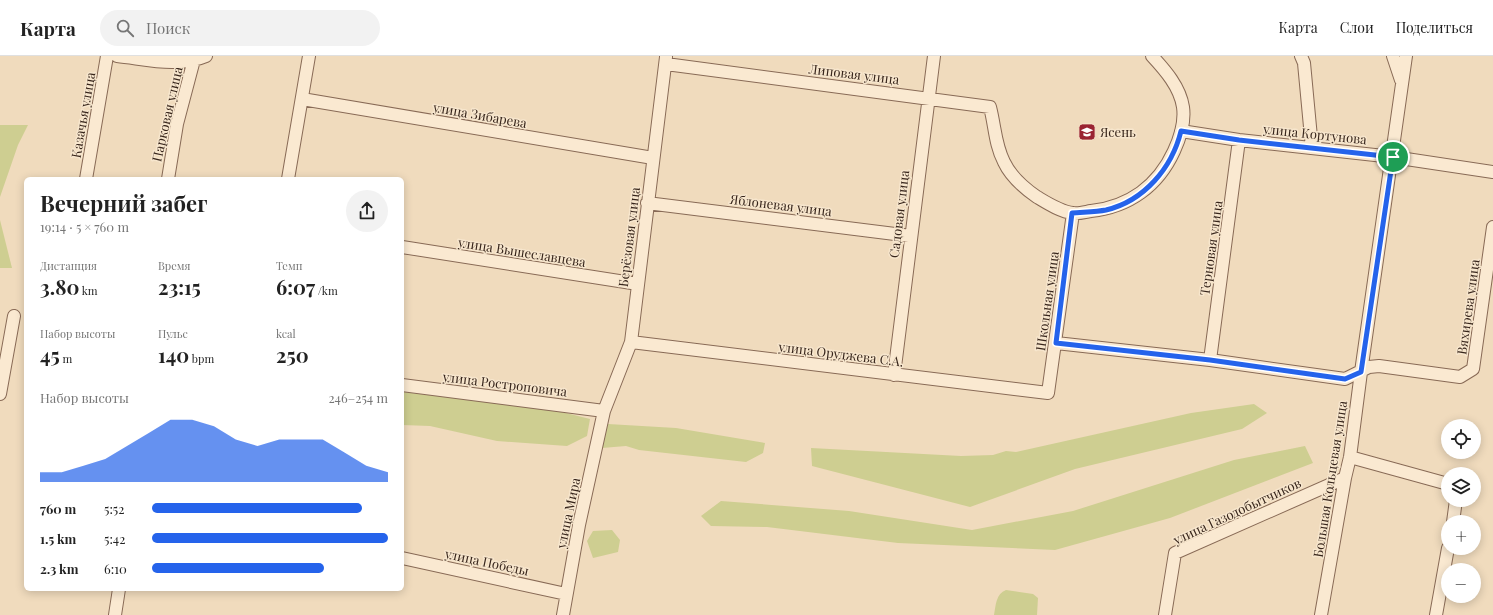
<!DOCTYPE html>
<html lang="ru">
<head>
<meta charset="utf-8">
<style>
	body { margin:0; font-family:"Playfair Display",serif; background:#f2f2f2; color:#222; height:100vh; display:flex; flex-direction:column; font-size:15px; white-space:nowrap }
	* { box-sizing:border-box; margin:0 }
	p { font-size:13px; color:#767676 }
	.icon { flex:none; width:22px; height:22px; fill:none; stroke:currentColor; stroke-width:2; stroke-linecap:round; stroke-linejoin:round }
	.map { position:relative; flex:1; overflow:hidden }
	.drawer { position:absolute; left:24px; top:121px; width:380px; height:414px; display:flex; flex-direction:column; background:#fff; border-radius:6px; box-shadow:0 2px 10px #0003 }
	.drawer>* { flex:none }
	.controls { position:absolute; left:1441px; top:363px; display:grid; gap:8px }
	.controls a { display:grid; place-items:center; width:40px; height:40px; border-radius:50%; background:#fff; box-shadow:0 2px 10px #0003; font-size:20px }
	.pin { position:absolute; display:grid; place-items:center; width:34px; height:34px; color:#fff; margin:-17px; border:2px solid #fff; border-radius:50%; box-shadow:0 1px 4px #0007 }
	.round { display:grid; place-items:center; flex:none; width:42px; height:42px; border-radius:21px; background:#f2f2f2 }
	.overview { display:flex; align-items:center; justify-content:space-between; height:68px; padding:0 16px }
	h1 { font-size:22px; font-weight:700; line-height:30px }
	.figures { display:grid; grid-template-columns:repeat(3,1fr); gap:6px; height:68px; padding:4px 16px }
	.figures div { display:grid; align-content:center }
	.figures b { font-size:20px; font-weight:700 }
	.figures small { font-size:11px; font-weight:400 }
	.figures p { font-size:11px }
	.chart { height:112px; padding:8px 16px }
	.chart p { display:flex; justify-content:space-between }
	.chart svg { width:100%; height:72px; margin-top:4px; fill:#2563eb; opacity:.7 }
	ul { padding:0 16px; list-style:none; font-size:13px }
	li { display:grid; grid-template-columns:64px 48px 1fr; align-items:center; height:30px }
	li i { height:10px; border-radius:5px; background:#2563eb }
	header { display:flex; align-items:center; gap:24px; box-sizing:border-box; height:56px; padding:0 20px; background:#fff; border-bottom:1px solid #e0e0e0 }
	header strong { font-size:19px }
	nav { display:flex; gap:22px; margin-inline-start:auto; font-size:14px }
	.search { width:280px; height:36px; background:#f2f2f2; display:flex; align-items:center; gap:10px; box-sizing:border-box; padding:0 14px; border-radius:22px; color:#767676; font-size:15px }
	.map>svg:first-child { display:block }
	.green { fill:#cece91 }
	.lines { fill:none; stroke-linecap:round; stroke-linejoin:round }
	.minor-casing { stroke:#886a56; stroke-width:14 }
	.minor { stroke:#fae9d1; stroke-width:12 }
	.route-casing { stroke:#fff; stroke-width:8 }
	.route { stroke:#2563eb; stroke-width:5 }
	.labels { text-anchor:middle; stroke-width:3; stroke-linejoin:round; paint-order:stroke }
	.street-label { font-size:13px; fill:#37251b; stroke:#f7e6cd }
	.poi-label { font-size:13px; fill:#37251b; stroke:#f7e6cd; text-anchor:start }
</style>
</head>
<body>
<header>
<strong>Карта</strong>
<div class="search"><svg class="icon" aria-label="search" viewBox="0 0 24 24"><circle cx="10" cy="10" r="6"/><path d="M15 15l6 6"/></svg>Поиск</div>
<nav><a>Карта</a><a>Слои</a><a>Поделиться</a></nav>
</header>
<div class="map">
<svg width="1493" height="559" viewBox="0 0 1493 559">
	<rect width="100%" height="100%" fill="#f0dbbd"/>
	<path class="green" d="M0 69H28L18 89 0 141Z
		M0 164 12 212H0Z
		M402 336 546 352 590 363 587 380 567 390 497 385 430 370 402 369Z
		M1254 348 1267 357 1242 373 1075 413 970 451 812 410 811 392 961 400 993 399 1006 395 1016 396 1191 357Z
		M608 368 676 372 765 387 763 397 746 406 639 394 626 390 602 392Z
		M1305 390 1313 407 1170 462 1055 494 898 487 767 471 711 470 701 460 721 445 849 455 972 474 1073 455 1234 404Z
		M612 474 620 484 618 496 593 502 587 485 593 475Z
		M1006 534 1033 538 1038 542 1037 559H994C996 548 996 538 1006 534Z"/>
	<g class="lines">
		<g class="minor-casing">
			<path id="minor" d="M117 0C146 3 178 12 206 0
				M1301 0 1304 7 1312 92
				M1393 0 1401 24
				M666 8 990 51C995 70 995 89 1004 106 1011 121 1024 132 1037 141 1047 147 1061 156 1073 157 1078 158 1085 156 1091 155 1129 151 1158 130 1174 95 1180 82 1185 65 1183 51 1180 31 1165 14 1152 0
				M302 43 653 102
				M1181 75 1239 84 1393 101 1493 116
				M86 123 107 0
				M168 123 177 68 195 0
				M288 123 309 0
				M647 147 911 180
				M402 191 638 228
				M631 286 1048 337 1073 157
				M1056 287 1210 304 1345 323 1369 311 1379 310 1460 321 1473 313 1493 171
				M1210 304 1239 84
				M894 319 934 0
				M402 329 604 355
				M0 338 14 260
				M1350 401 1448 428
				M1453 466 1456 444
				M402 502 566 538
				M115 559 119 533
				M563 559 579 469 604 355 631 286 666 1
				M1165 559 1175 497 1345 422
				M1321 559 1345 422 1350 401 1361 316 1406 0
				M1436 559 1448 492"/>
		</g>
		<use href="#minor" class="minor"/>
	</g>
	<g class="lines">
		<g class="route-casing">
			<path id="route" d="M1181 75 1239 84 1393 101 1361 316 1345 323 1210 304 1056 287 1072 157C1083 156 1096 156 1106 154 1144 145 1172 112 1181 75Z"/>
		</g>
		<use href="#route" class="route"/>
	</g>
	<defs>
		<g id="school-square" transform="scale(0.9)"><rect x="-9" y="-9" width="18" height="18" rx="4" fill="#9a2332" stroke="#f7e6cd"/><path d="M0-5L7-2L0 1L-7-2ZM-4 1L0 2.5L4 1V4Q0 6-4 4Z" fill="#fff"/></g>
	</defs>
	<g fill-rule="evenodd">
		<use href="#school-square" x="1087" y="76"/>
	</g>
	<g class="labels">
		<g class="street-label">
			<text transform="translate(854 18) rotate(7)" y="5">Липовая улица</text>
			<text transform="translate(167 58) rotate(-77)" y="5">Парковая улица</text>
			<text transform="translate(83 59) rotate(-80)" y="5">Казачья улица</text>
			<text transform="translate(480 59) rotate(10)" y="5">улица Зибарева</text>
			<text transform="translate(1315 78) rotate(6)" y="5">улица Кортунова</text>
			<text transform="translate(781 149) rotate(7)" y="5">Яблоневая улица</text>
			<text transform="translate(899 158) rotate(-83)" y="5">Садовая улица</text>
			<text transform="translate(629 181) rotate(-83)" y="5">Берёзовая улица</text>
			<text transform="translate(1211 192) rotate(-82)" y="5">Терновая улица</text>
			<text transform="translate(522 196) rotate(9)" y="5">улица Вышеславцева</text>
			<text transform="translate(1047 245) rotate(-82)" y="5">Школьная улица</text>
			<text transform="translate(1468 251) rotate(-82)" y="5">Вяхирева улица</text>
			<text transform="translate(841 298) rotate(7)" y="5">улица Оруджева С.А.</text>
			<text transform="translate(505 328) rotate(7)" y="5">улица Ростроповича</text>
			<text transform="translate(1330 423) rotate(-81)" y="5">Большая Кольцевая улица</text>
			<text transform="translate(1237 455) rotate(-25)" y="5">улица Газодобытчиков</text>
			<text transform="translate(568 457) rotate(-78)" y="5">улица Мира</text>
			<text transform="translate(487 506) rotate(12)" y="5">улица Победы</text>
		</g>
		<g class="poi-label">
			<text x="1100" y="81">Ясень</text>
		</g>
	</g>
</svg>
<div class="controls">
<a><svg class="icon" aria-label="locate" viewBox="0 0 24 24"><circle cx="12" cy="12" r="6"/><path d="M12 2v4M12 18v4M2 12h4M18 12h4"/></svg></a>
<a><svg class="icon" aria-label="layers" viewBox="0 0 24 24"><path d="M12 4l9 5-9 5-9-5zM3 14l9 5 9-5"/></svg></a>
<a>+</a>
<a>−</a>
</div>
<div class="pin" style="left:1393px;top:101px;background:#1e9e55"><svg class="icon" aria-label="arrive" viewBox="0 0 24 24"><path d="M6 21V4h12l-3 4 3 4H6"/></svg></div>
<section class="drawer">
<div class="overview"><div><h1>Вечерний забег</h1><p>19:14 · 5 × 760 m</p></div><a class="round"><svg class="icon" aria-label="share" viewBox="0 0 24 24"><path d="M12 15V3M7 8l5-5 5 5M5 13v7h14v-7"/></svg></a></div>
<div class="figures">
<div><p>Дистанция</p><b>3.80<small> km</small></b></div>
<div><p>Время</p><b>23:15</b></div>
<div><p>Темп</p><b>6:07<small> /km</small></b></div>
</div>
<div class="figures">
<div><p>Набор высоты</p><b>45<small> m</small></b></div>
<div><p>Пульс</p><b>140<small> bpm</small></b></div>
<div><p>kcal</p><b>250</b></div>
</div>
<div class="chart"><p><span>Набор высоты</span>246–254 m</p>
<svg viewBox="0 0 160 44" preserveAspectRatio="none"><path d="M0 44V38L10 38L20 34L30 30L40 22L50 14L60 6L70 6L80 10L90 18L100 22L110 18L120 18L130 18L140 26L150 34L160 38V44z"/></svg>
</div>
<ul>
<li><b>760 m</b>5:52<i style="width:89%"></i></li>
<li><b>1.5 km</b>5:42<i style="width:100%"></i></li>
<li><b>2.3 km</b>6:10<i style="width:73%"></i></li>
</ul>
</section>
</div>
</body>
</html>
